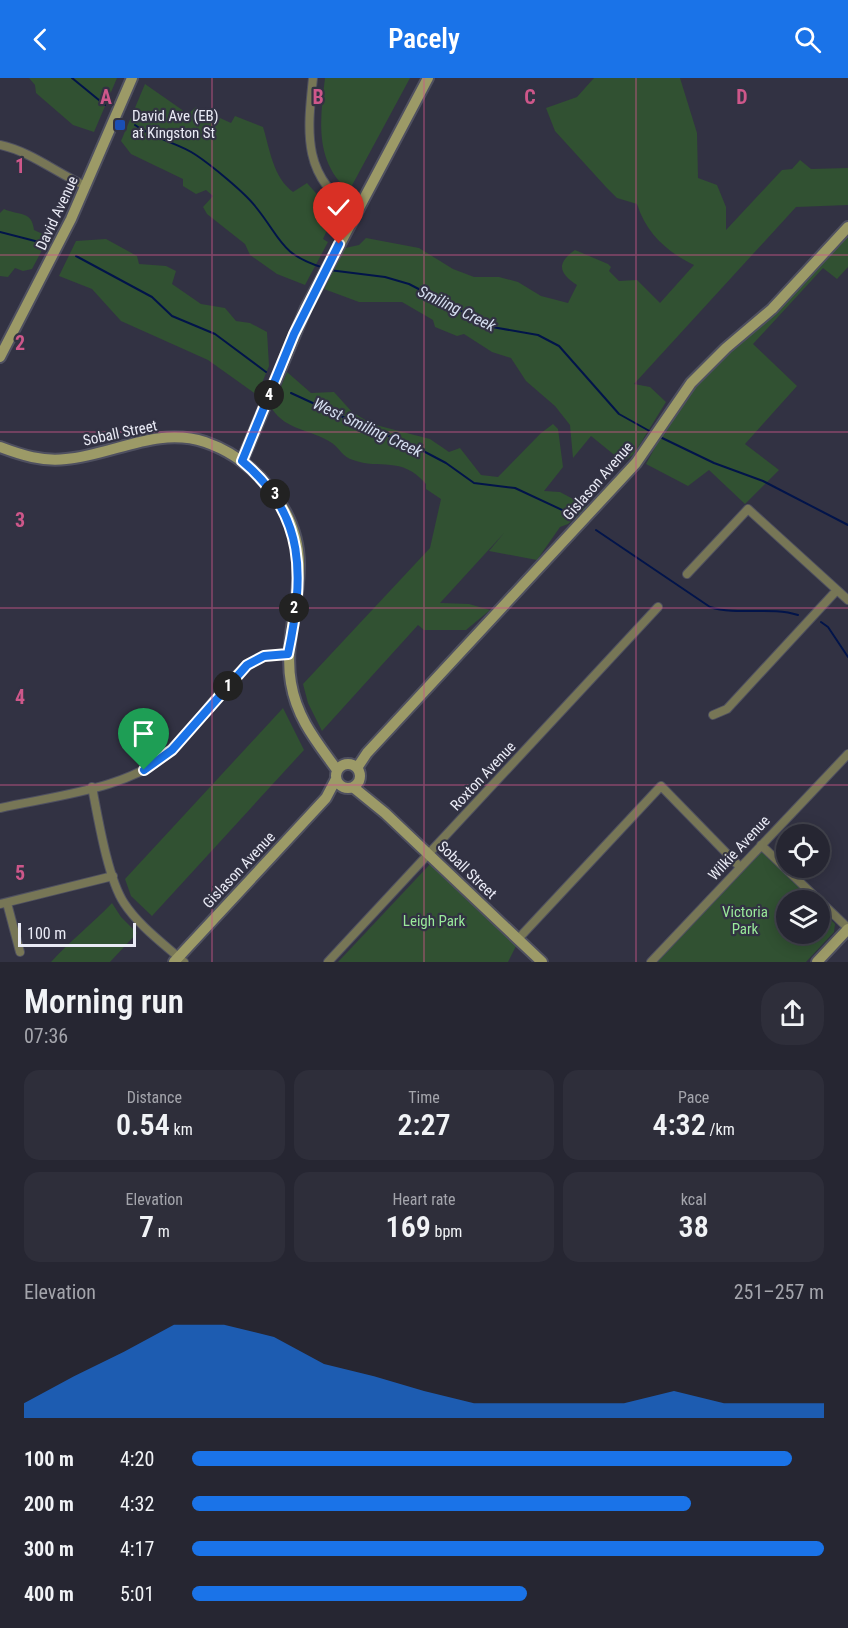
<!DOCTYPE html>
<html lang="en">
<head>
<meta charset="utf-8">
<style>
	body { margin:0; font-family:"Roboto Condensed",sans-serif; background:#2e2e3a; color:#f1f3f6; height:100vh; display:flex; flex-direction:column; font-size:22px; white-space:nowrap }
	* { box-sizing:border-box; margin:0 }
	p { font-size:20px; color:#a4a5ac }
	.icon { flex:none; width:33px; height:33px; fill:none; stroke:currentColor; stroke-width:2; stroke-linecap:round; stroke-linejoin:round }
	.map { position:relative; height:884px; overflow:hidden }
	.drawer { display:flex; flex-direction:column; background:#262632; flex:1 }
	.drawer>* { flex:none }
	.tools { position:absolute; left:776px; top:746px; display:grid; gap:12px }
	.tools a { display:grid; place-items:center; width:54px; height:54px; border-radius:50%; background:#262632; box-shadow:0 3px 15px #0003,0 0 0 2px #42434d; font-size:30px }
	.scale { position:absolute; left:18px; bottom:15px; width:118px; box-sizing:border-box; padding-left:6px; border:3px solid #eaebf6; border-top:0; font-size:16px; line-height:21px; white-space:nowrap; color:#eaebf6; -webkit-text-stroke:4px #323243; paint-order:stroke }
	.pin { position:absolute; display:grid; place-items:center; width:51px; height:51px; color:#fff; margin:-62px -26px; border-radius:50% 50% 50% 0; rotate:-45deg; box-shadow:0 0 6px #0007 }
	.pin .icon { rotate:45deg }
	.km { position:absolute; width:30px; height:30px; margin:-15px; border-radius:50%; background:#222; color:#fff; font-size:16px; line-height:30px; text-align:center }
	.round { display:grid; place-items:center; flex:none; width:63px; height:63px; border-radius:24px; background:#2e2e3a }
	.overview { display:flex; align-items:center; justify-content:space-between; height:102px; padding:0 24px }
	h1 { font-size:33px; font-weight:600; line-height:45px }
	.figures { display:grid; grid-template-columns:repeat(3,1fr); gap:9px; height:102px; padding:6px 24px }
	.figures div { display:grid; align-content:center; border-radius:15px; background:#2e2e3a; text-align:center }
	.figures b { font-size:30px; font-weight:600 }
	.figures small { font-size:16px; font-weight:400 }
	.figures p { font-size:16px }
	.chart { height:168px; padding:12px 24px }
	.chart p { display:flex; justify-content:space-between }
	.chart svg { width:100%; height:108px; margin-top:6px; fill:#1a73e8; opacity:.7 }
	ul { padding:0 24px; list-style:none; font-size:20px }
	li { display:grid; grid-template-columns:96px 72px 1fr; align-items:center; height:45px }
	li i { height:15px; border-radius:8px; background:#1a73e8 }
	header { display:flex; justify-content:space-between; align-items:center; height:78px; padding:0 24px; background:#1a73e8; color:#fff; font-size:27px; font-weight:600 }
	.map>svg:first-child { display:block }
	.green { fill:#315132 }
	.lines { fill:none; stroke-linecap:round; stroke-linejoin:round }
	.stream { stroke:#02144a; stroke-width:2 }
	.street-casing { stroke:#4f5060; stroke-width:10 }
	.secondary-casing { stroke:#4f5060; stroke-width:14 }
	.street { stroke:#777656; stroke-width:8 }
	.secondary { stroke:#9c9a67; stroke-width:10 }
	.route-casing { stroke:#fff; stroke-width:12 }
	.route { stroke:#1a73e8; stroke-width:8 }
	.grid { fill:none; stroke:#ce578a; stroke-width:1.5; stroke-opacity:0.55 }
	.transit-dot { fill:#1a4fb4; stroke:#323243; stroke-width:2 }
	.labels { text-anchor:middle; stroke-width:4.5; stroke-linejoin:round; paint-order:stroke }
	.poi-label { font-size:15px; fill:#eaebf6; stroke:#323243; text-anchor:start }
	.street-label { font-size:15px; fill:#eaebf6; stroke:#323243 }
	.park-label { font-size:15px; fill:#99e99a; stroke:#323243 }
	.water-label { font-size:16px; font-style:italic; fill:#d5def0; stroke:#323243 }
	.grid-label { font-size:20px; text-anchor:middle; font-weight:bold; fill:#ce578a; stroke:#323243; stroke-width:4.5; stroke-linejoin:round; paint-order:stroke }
</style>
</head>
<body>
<header><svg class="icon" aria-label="back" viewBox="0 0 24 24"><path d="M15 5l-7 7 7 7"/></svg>Pacely<svg class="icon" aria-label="search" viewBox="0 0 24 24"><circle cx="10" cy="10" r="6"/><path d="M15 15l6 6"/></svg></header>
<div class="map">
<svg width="848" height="884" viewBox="0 0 848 884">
	<rect width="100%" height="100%" fill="#323243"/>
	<path class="green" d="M29 0H117L94 54 73 47 36 15 35 7Z
		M325 0H410L349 113C314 83 320 42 325 0Z
		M594 0H680L697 55 698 100 717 107 726 129V152L782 92 792 91 800 82 811 91 848 90V127L796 129 634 306 650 309 666 324 634 376 623 384 591 358 573 380 570 347 555 328 526 303 511 280 492 274 464 256 457 258 435 249 433 242 402 224H359L324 211 345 170 359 167 366 160 419 170 453 191 474 199H499L518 204 541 218 568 225 577 207C560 196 555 186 575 172L608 186 611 189 609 193 619 203 637 202 660 225 694 187C667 174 646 155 637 126L617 120 606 109 555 53 546 30 577 19Z
		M145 6 188 36 196 29 231 45 235 38 263 49C270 72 273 99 293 114L307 105 329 130 332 141 323 161 328 164 305 207 277 196 250 177 245 166 207 136 203 129 213 118 206 112 196 116 183 108V101L131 76 121 63Z
		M4 131C19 138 32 132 34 152L49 159 32 191 23 193 15 190 8 199 0 198V135Z
		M848 153V189L837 201 823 190 753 266 797 308 745 366 779 392 745 426 709 392 688 408 646 386 677 329 720 281Z
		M106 161 137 178 139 186 166 188 176 193 172 206 201 226 225 230 236 243 250 245 267 254 269 288 257 317 208 282 121 243 92 211 59 198 76 163Z
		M287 294 311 315 334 314 352 334 372 346 430 361 449 374 460 370 481 397 498 399 541 355 553 346 558 351 563 389 544 413 560 414 588 429 568 446 560 449 537 482 489 473 504 455 440 525 469 526 490 532 466 552H424L418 547 322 653 308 625 303 606 430 470 441 421 426 411V406C401 377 380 392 353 382 343 379 340 371 332 365 311 351 287 353 272 331Z
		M283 630 304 672 152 838 131 818 125 801Z
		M759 769 812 822H786V855H819V829L835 846 834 854 806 884H651Z
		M432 784 517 866 508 884H338Z
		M112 825 121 839 137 855 110 884H51C71 862 92 846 112 825Z"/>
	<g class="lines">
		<path class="stream" d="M72 0 105 27
			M135 47C156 62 179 65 196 77 211 87 244 114 255 128 282 161 279 176 324 190
			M0 154 39 164
			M76 178 152 219 172 238 215 256 266 294
			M329 192 385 199 409 206 492 249 538 257 559 268 619 336 653 355
			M291 315 369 351 408 365 446 385 474 405 515 410 575 438
			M658 358 714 385 763 403 848 447
			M596 452 710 529C738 538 770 528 798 537
			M821 544 828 549 848 579"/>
		<g class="street-casing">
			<path id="street" d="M313 0C307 56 302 100 356 134
				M0 67C32 74 56 95 86 108
				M687 496 748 431 848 522
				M713 637 727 631 837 512
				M92 709C98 740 108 801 124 825 139 848 164 866 184 884
				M0 730C53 718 132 711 172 672 195 650 231 592 257 581 267 576 277 577 288 576
				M761 767 848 850
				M7 825 20 874
				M0 826 113 798
				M518 861 661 708 740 789
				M328 884 658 529
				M651 884 848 676"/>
		</g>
		<g class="secondary-casing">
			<path id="secondary" d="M0 279 71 141 132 0
				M0 369C21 377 43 384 66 381 113 377 157 348 205 364 255 381 299 433 299 487 299 527 284 566 291 605 297 641 317 664 337 692
				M242 383 306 230 428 0
				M336 698a12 12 0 1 1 24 0a12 12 0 1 1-24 0Z
				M357 690 367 675 636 385 691 305 726 270 772 231 848 149
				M353 709 385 735 542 884
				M174 884 326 720 336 701
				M817 884 848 851"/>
		</g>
		<use href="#street" class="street"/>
		<use href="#secondary" class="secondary"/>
	</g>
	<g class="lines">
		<g class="route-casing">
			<path id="route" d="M144 692 172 672 247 587 264 578 288 576C304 499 307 437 242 383L294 256 339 166"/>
		</g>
		<use href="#route" class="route"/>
	</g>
	<path class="grid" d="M212 0V884M424 0V884M636 0V884M0 177H848M0 354H848M0 530H848M0 707H848"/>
	<rect class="transit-dot" x="114" y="41" width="12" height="12" rx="3"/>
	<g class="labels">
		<g class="poi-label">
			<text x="132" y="43">David Ave (EB)<tspan x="132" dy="17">at Kingston St</tspan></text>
		</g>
		<g class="street-label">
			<text transform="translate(57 135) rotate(-65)" y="5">David Avenue</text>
			<text transform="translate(120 355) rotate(-12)" y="5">Soball Street</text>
			<text transform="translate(598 403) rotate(-49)" y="5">Gislason Avenue</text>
			<text transform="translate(483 698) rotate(-47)" y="5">Roxton Avenue</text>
			<text transform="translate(739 770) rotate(-47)" y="5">Wilkie Avenue</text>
			<text transform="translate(239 792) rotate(-47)" y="5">Gislason Avenue</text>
			<text transform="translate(467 792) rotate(44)" y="5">Soball Street</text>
		</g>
		<g class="park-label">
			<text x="745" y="839">Victoria<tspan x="745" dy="17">Park</tspan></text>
			<text x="434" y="848">Leigh Park</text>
		</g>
		<g class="water-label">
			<text transform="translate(457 230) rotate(26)" y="6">Smiling Creek</text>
			<text transform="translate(368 349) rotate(25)" y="6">West Smiling Creek</text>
		</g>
	</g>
	<g class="grid-label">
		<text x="106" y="26">A</text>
		<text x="318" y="26">B</text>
		<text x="530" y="26">C</text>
		<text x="742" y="26">D</text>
		<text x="20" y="95">1</text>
		<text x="20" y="272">2</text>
		<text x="20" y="449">3</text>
		<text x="20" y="626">4</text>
		<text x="20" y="802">5</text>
	</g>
</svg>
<div class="tools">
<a><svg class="icon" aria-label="locate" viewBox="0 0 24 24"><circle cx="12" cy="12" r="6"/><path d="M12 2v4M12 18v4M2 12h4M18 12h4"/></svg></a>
<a><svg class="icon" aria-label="layers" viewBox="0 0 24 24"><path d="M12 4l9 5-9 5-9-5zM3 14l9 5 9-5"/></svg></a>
</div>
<div class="scale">100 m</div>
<div class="pin" style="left:144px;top:692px;background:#1e9e55"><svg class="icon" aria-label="arrive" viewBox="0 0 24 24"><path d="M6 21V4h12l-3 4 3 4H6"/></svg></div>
<div class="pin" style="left:339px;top:166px;background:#d93025"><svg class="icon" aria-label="check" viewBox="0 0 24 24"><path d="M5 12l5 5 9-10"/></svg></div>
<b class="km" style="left:228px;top:608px">1</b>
<b class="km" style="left:294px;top:530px">2</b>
<b class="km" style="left:275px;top:416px">3</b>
<b class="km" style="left:269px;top:317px">4</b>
</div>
<section class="drawer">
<div class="overview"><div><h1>Morning run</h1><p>07:36</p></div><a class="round"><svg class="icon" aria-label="share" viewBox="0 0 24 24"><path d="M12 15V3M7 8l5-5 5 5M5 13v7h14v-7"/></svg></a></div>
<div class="figures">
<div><p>Distance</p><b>0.54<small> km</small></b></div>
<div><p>Time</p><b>2:27</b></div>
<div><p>Pace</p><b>4:32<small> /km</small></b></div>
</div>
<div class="figures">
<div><p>Elevation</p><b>7<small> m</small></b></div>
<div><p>Heart rate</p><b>169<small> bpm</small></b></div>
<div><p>kcal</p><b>38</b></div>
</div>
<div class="chart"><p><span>Elevation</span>251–257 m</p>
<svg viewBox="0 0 160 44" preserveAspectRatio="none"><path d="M0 44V38L10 27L20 17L30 6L40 6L50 11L60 22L70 27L80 33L90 38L100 38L110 38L120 38L130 33L140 38L150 38L160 38V44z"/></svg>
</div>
<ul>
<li><b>100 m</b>4:20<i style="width:95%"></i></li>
<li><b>200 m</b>4:32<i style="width:79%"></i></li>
<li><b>300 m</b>4:17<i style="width:100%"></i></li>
<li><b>400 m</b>5:01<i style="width:53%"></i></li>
</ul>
</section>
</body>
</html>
